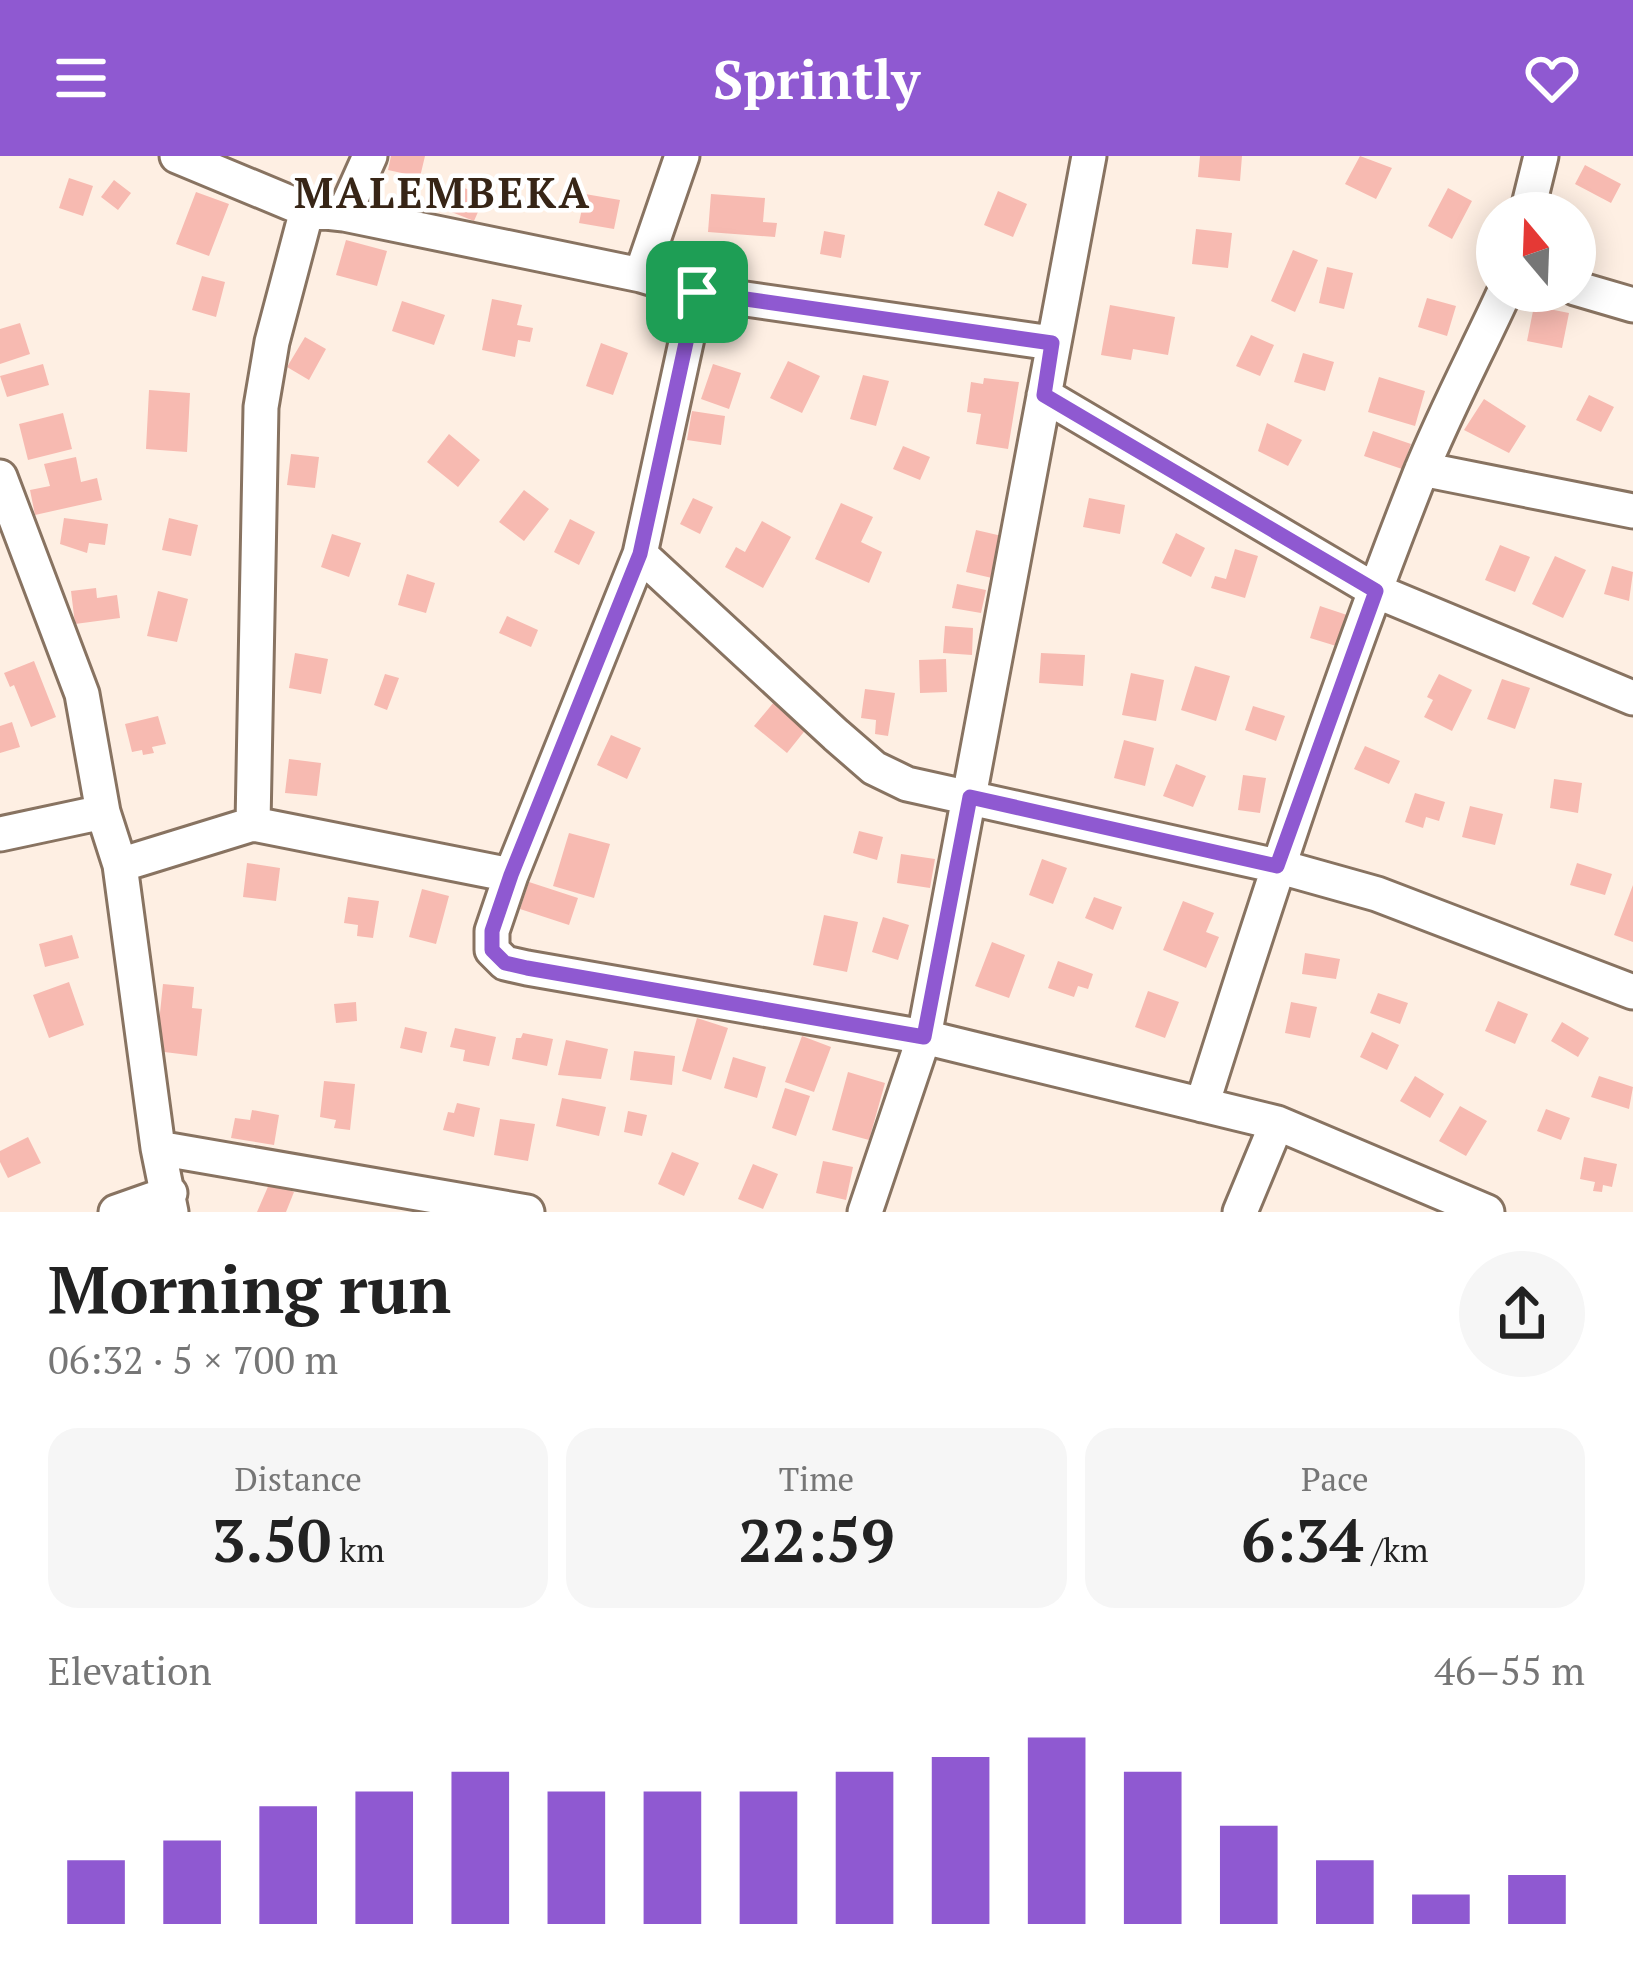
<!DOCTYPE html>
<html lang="en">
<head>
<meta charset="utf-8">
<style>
	body { margin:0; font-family:"PT Serif",serif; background:#f6f6f6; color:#222; height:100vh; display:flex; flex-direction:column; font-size:45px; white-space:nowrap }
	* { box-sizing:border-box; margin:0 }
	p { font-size:39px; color:#767676 }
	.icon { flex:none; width:66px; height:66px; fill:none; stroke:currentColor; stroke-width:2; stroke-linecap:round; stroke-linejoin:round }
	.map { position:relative; height:1056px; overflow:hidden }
	.side { display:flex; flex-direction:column; background:#fff; flex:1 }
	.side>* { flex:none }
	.needle { width:78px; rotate:341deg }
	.fabs { position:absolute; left:1476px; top:36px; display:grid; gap:24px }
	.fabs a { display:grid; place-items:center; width:120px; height:120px; border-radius:50%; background:#fff; box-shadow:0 6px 30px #0003; font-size:60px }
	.pin { position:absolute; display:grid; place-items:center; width:102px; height:102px; color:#fff; margin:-51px; border-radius:24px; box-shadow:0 6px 18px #0006 }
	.round { display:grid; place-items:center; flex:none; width:126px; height:126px; border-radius:63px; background:#f6f6f6 }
	.overview { display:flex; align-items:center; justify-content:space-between; height:204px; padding:0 48px }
	h1 { font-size:66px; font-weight:700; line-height:90px }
	.metrics { display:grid; grid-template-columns:repeat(3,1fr); gap:18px; height:204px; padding:12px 48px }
	.metrics div { display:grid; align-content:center; border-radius:30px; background:#f6f6f6; text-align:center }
	.metrics b { font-size:60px; font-weight:700 }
	.metrics small { font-size:33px; font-weight:400 }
	.metrics p { font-size:33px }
	.chart { height:336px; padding:24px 48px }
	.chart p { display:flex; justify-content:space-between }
	.chart svg { width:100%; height:216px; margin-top:12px; stroke:#8f59d1; stroke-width:6 }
	header { display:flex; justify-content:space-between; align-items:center; height:156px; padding:0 48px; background:#8f59d1; color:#fff; font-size:54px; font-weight:700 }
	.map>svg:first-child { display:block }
	.building { fill:#f7bab1 }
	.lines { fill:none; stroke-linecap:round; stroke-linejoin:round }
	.minor-casing { stroke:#887361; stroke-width:39 }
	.minor { stroke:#fff; stroke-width:33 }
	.route-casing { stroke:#fff; stroke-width:24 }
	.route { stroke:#8f59d1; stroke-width:15 }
	.labels { text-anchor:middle; stroke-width:9; stroke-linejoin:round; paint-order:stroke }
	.district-label { font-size:42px; font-weight:bold; letter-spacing:3px; fill:#372516; stroke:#fff }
</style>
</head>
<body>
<header><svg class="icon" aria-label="menu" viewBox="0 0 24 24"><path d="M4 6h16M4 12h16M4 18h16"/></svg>Sprintly<svg class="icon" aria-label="heart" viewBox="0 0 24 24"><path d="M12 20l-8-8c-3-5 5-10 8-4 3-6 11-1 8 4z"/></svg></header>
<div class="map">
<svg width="1633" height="1056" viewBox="0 0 1633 1056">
	<rect width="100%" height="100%" fill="#feefe3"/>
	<path class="building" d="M391 0H425L420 21 388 14Z
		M1200 0H1242L1240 25 1198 21Z
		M1360 0 1392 12 1376 43 1345 28Z
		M1585 9 1621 28 1611 47 1575 28Z
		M69 22 93 30 83 60 59 52Z
		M114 24 131 37 118 54 101 41Z
		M454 28 485 40 474 65 444 53Z
		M1448 32 1472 45 1452 83 1428 70Z
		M998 35 1027 48 1013 81 984 69Z
		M196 36 229 48 209 100 176 88Z
		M585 38 620 44 614 73 579 67Z
		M711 38 765 42 763 66 777 67 775 81 708 76Z
		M1196 73 1232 77 1228 112 1192 108Z
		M824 75 845 79 841 102 820 98Z
		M346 84 387 95 377 130 336 119Z
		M1293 94 1318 104 1295 156 1271 145Z
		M1327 111 1353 117 1344 153 1319 147Z
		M202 120 225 126 216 161 192 154Z
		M1427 142 1456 150 1447 180 1418 171Z
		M492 143 522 149 517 169 533 172 530 186 518 184 515 201 482 194Z
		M402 145 445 159 434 189 392 175Z
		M1110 149 1175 161 1168 199 1133 193 1131 204 1101 199Z
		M1534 150 1569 157 1562 192 1527 185Z
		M20 167 30 198 0 208V173Z
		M1251 179 1274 189 1260 220 1236 210Z
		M305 181 326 193 309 224 287 211Z
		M601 187 628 197 613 239 586 230Z
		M1303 197 1334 206 1325 235 1294 226Z
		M788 205 820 220 802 257 770 242Z
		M43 208 49 229 7 241 0 220Z
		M713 208 741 217 729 253 701 243Z
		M863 219 889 225 876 270 850 263Z
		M1379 221 1425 235 1415 270 1368 256Z
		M984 222 1019 226 1008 293 976 288 981 258 967 256 971 226 983 228Z
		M149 234 190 237 187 296 146 293Z
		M1589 239 1614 251 1601 276 1576 264Z
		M1484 243 1526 270 1509 297 1464 274Z
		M692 255 725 260 721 289 687 284Z
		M63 257 72 293 28 304 19 268Z
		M1267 267 1302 284 1288 310 1258 295Z
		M1373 275 1411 288 1402 313 1364 300Z
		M449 278 480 304 458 331 427 306Z
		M903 290 930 301 920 324 893 313Z
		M291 298 319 301 315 332 287 329Z
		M76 301 81 326 97 322 102 344 35 359 30 334 50 330 44 308Z
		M524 334 549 353 524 385 499 366Z
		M693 342 713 351 700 378 680 368Z
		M1089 342 1125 349 1120 378 1083 371Z
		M841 347 873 361 861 386 882 396 869 427 815 403Z
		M64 362 108 368 105 389 89 387 87 397 60 388Z
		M169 362 198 369 191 400 162 394Z
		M570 363 595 376 579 409 554 396Z
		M762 365 791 381 763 432 725 411 736 391 745 396Z
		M976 374 1002 380 992 422 966 416Z
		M1176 377 1205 392 1191 421 1162 407Z
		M332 378 361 387 349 421 321 411Z
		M1500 389 1530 401 1515 436 1485 424Z
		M1235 393 1258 400 1245 442 1211 432 1215 420 1226 423Z
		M1555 400 1586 414 1563 462 1532 448Z
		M1612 410 1633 416 1629 445 1604 438Z
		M407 418 435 427 426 457 398 449Z
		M957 428 986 434 981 457 952 452Z
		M96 432 97 442 117 439 120 462 75 468 71 435Z
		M158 435 188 443 177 486 147 480Z
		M1320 450 1356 462 1346 493 1310 482Z
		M507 460 538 474 531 491 499 477Z
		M945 470 973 472 972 499 943 497Z
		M295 497 328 503 321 538 289 532Z
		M1041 497 1085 499 1083 530 1039 527Z
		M946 503 947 536 920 537 919 504Z
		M34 505 56 561 31 571 14 529 10 531 4 517Z
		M1195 510 1230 520 1216 565 1181 554Z
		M1131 517 1164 524 1156 565 1122 559Z
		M385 518 399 522 387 554 374 549Z
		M1439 518 1472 534 1452 575 1424 561 1433 544 1427 541Z
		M1502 523 1530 532 1515 573 1487 563Z
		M865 533 895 537 888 580 875 578 876 564 861 562Z
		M774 546 807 572 787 597 754 570Z
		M1253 550 1285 560 1276 585 1245 574Z
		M158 560 166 588 152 591 154 597 143 599 142 594 132 596 125 568Z
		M12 566 20 591 0 597V570Z
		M611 579 641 592 627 623 597 609Z
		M1124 584 1154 592 1145 630 1114 622Z
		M1365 590 1400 605 1389 628 1354 613Z
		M289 603 321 607 317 640 285 637Z
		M1176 608 1206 620 1193 651 1163 640Z
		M1243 619 1266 622 1260 657 1238 654Z
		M1554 623 1582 627 1578 657 1550 652Z
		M1415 637 1445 646 1439 665 1426 661 1423 672 1405 666Z
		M1470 650 1503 658 1495 689 1462 681Z
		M859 675 883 681 877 704 853 697Z
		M569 677 610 688 594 742 553 730Z
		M901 698 935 703 930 732 897 727Z
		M1042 703 1067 712 1053 748 1029 739Z
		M247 707 280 712 276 745 243 741Z
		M1577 707 1612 718 1605 739 1570 729Z
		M529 726 578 742 569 769 520 753Z
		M1633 729V786L1614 779Z
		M422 733 449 740 436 788 409 781Z
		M348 741 379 745 373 782 357 780 358 769 344 767Z
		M1094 741 1122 751 1113 774 1085 762Z
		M1183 745 1214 757 1206 776 1219 781 1206 812 1163 794Z
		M824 759 858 766 847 816 813 809Z
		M883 761 909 769 898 804 872 796Z
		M72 779 79 802 45 811 39 788Z
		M992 786 1025 799 1009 842 975 830Z
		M1305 797 1340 803 1336 823 1302 818Z
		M1058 805 1093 818 1088 833 1078 830 1074 841 1048 832Z
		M69 826 84 869 49 882 33 839Z
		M163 828 194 831 192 852 202 853 197 900 156 895Z
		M1148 835 1179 846 1165 882 1135 871Z
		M1378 837 1408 847 1400 868 1370 857Z
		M1498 845 1528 858 1515 888 1485 875Z
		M356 846 357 865 336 867 334 848Z
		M1291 846 1317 851 1310 882 1285 877Z
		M697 862 728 872 711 924 682 915Z
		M1562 866 1589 882 1578 901 1551 885Z
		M405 871 427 876 422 897 400 892Z
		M455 872 496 881 489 910 463 905 465 894 450 891Z
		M1372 876 1399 889 1387 914 1360 901Z
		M523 877 553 883 547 910 512 903 516 882H521Z
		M802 880 831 891 814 936 785 926Z
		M566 884 608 893 601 923 558 919Z
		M634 895 675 900 672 929 630 924Z
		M733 901 766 911 757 942 724 932Z
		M848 916 885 927 869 984 832 974Z
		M1415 920 1444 938 1430 962 1400 945Z
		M1599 920 1633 931 1629 953 1591 941Z
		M324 925 355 928 350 974 334 972 336 964 320 961Z
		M785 932 810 940 796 980 772 972Z
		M562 942 606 951 599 980 556 970Z
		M457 947 480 952 474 981 443 974 448 956 454 957Z
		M1460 950 1487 965 1466 1000 1439 985Z
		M1546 953 1570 962 1561 984 1537 975Z
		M252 954 279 959 274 989 231 982 235 962 250 964Z
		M628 955 647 959 642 980 624 976Z
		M500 963 535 968 528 1005 494 999Z
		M28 981 41 1007 8 1022 0 1006V995Z
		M672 996 699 1007 684 1040 658 1028Z
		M1584 1001 1617 1008 1612 1031 1603 1029 1602 1036 1593 1035 1595 1026 1580 1023Z
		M823 1005 853 1011 846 1044 816 1037Z
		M753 1008 778 1018 763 1053 738 1043Z
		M270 1026 294 1036 286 1056H257Z"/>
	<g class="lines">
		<g class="minor-casing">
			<path id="minor" d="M177 0 307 54 344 58 641 119 697 136 1052 187
				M1527 57 1541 0
				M344 58 370 0
				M641 119 682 0
				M1575 132 1633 149
				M697 136 640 398 511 719 492 775V794L505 807 527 812 924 881 1277 967 1487 1056
				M1044 239 1376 435 1633 542
				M1422 313 1633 355
				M0 321 82 538 103 656 120 709 158 992 171 1056
				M640 398 836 579 874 612 907 628 1277 710 1377 738 1633 836
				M253 668 261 251 272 186 307 54
				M0 678 103 656
				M120 709 253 668 511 719
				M1202 949C1269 736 1338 525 1420 318 1445 256 1477 196 1505 135
				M158 992 527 1056
				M116 1056 170 1037
				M865 1056 924 881 1089 0
				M1240 1056 1277 967"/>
		</g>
		<use href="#minor" class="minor"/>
	</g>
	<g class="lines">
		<g class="route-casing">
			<path id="route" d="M697 136 1052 187 1044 239 1376 435 1277 710 970 641 924 881 527 812 505 807 492 794V775L511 719 640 398Z"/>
		</g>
		<use href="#route" class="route"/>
	</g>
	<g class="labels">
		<g class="district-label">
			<text x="443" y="52">MALEMBEKA</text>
		</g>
	</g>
</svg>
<div class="fabs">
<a><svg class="needle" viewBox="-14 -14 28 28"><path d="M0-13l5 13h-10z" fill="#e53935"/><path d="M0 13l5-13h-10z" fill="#767676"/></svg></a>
</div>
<div class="pin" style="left:697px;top:136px;background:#1e9e55"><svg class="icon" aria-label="arrive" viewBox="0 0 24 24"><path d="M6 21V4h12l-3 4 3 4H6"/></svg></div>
</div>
<section class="side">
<div class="overview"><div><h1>Morning run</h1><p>06:32 · 5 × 700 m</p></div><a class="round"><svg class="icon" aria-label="share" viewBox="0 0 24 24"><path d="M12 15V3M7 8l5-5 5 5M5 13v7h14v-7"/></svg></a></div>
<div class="metrics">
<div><p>Distance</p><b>3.50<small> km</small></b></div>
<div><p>Time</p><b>22:59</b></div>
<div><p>Pace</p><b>6:34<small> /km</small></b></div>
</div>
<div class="chart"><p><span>Elevation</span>46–55 m</p>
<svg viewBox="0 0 160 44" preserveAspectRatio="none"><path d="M5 44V31M15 44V27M25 44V20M35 44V17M45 44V13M55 44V17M65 44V17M75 44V17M85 44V13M95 44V10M105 44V6M115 44V13M125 44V24M135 44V31M145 44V38M155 44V34"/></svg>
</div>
</section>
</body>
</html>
